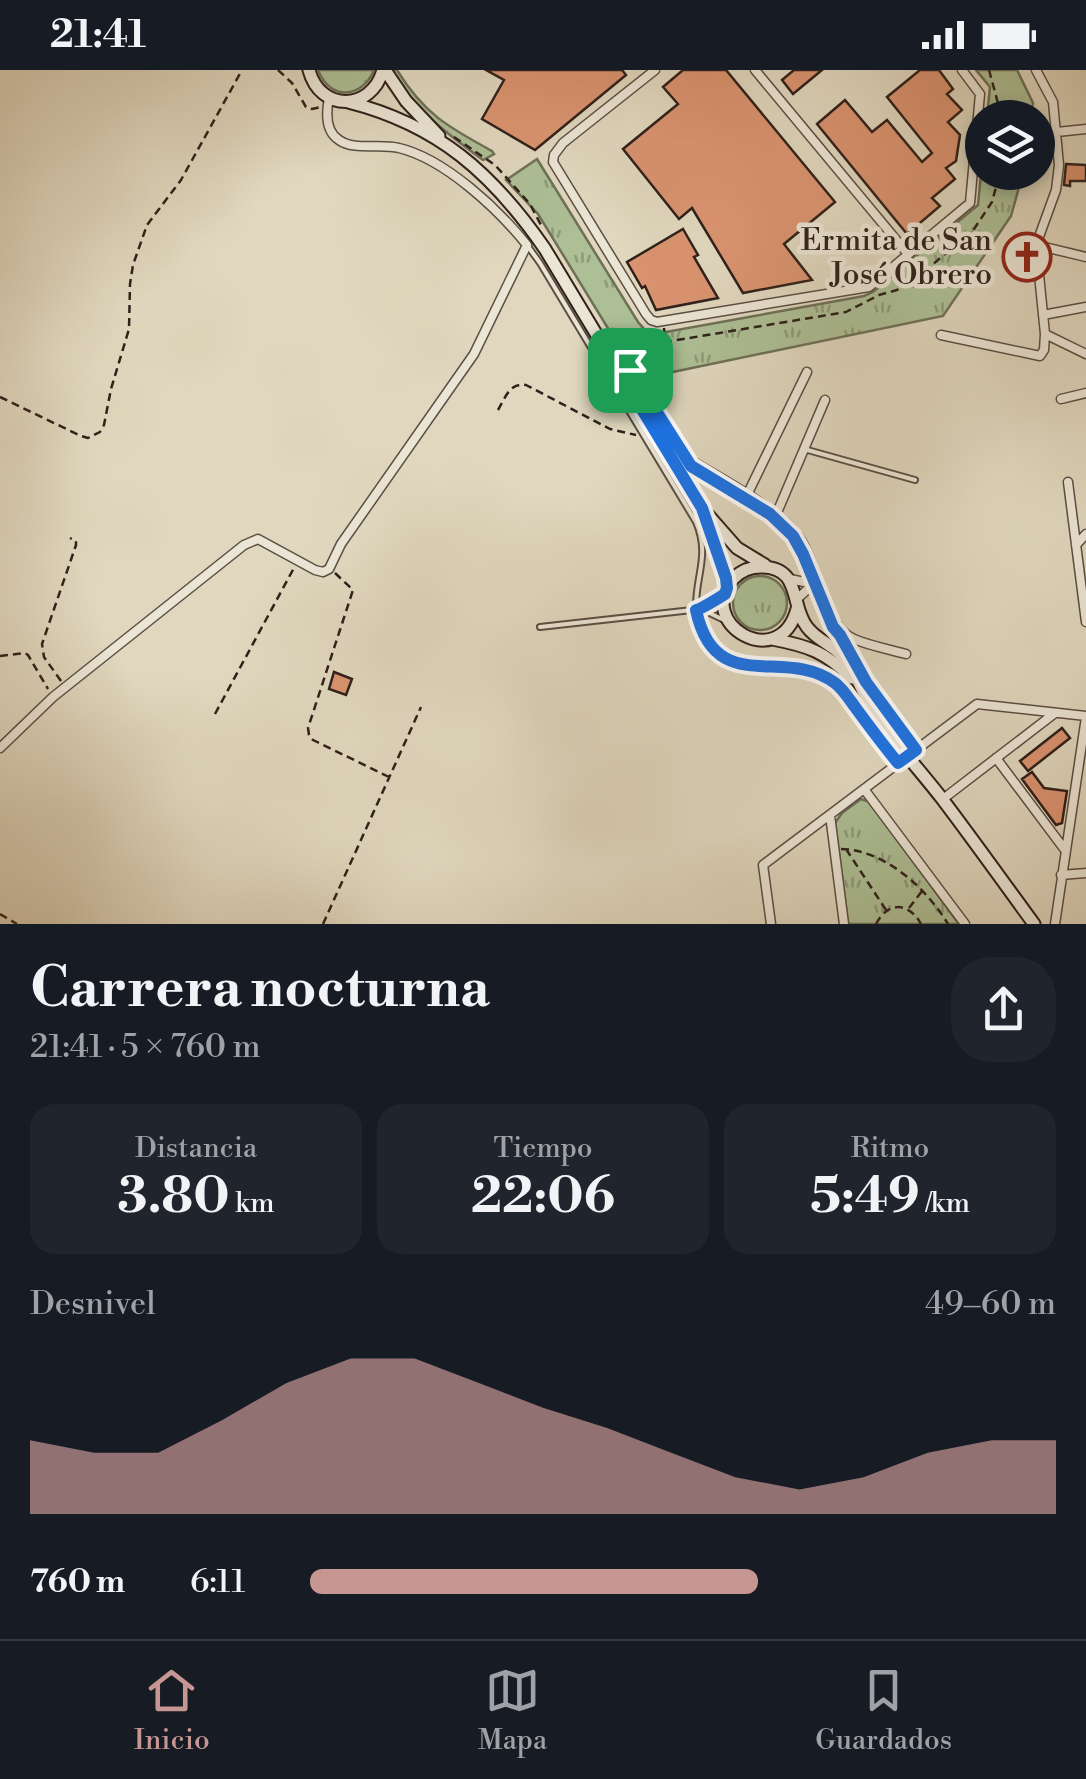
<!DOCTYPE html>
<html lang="es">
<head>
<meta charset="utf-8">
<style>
	body { margin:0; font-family:"Libre Bodoni",serif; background:#20242c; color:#f1f3f6; height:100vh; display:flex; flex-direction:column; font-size:38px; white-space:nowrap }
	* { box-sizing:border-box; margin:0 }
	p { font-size:32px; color:#9ea1a6 }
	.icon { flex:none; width:55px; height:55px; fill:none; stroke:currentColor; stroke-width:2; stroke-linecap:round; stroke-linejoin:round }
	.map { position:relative; height:854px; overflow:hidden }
	.details { display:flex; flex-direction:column; background:#171b24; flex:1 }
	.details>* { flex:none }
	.buttons { position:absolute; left:965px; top:30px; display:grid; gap:20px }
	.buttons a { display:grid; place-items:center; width:90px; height:90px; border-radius:50%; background:#171b24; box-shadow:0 5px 15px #0003; font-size:50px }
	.pin { position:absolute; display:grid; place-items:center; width:85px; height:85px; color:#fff; margin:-42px; border-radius:20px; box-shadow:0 5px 15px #0006 }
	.round { display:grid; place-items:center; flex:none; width:105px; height:105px; border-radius:40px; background:#20242c }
	.overview { display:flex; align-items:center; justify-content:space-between; height:170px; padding:0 30px }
	h1 { font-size:55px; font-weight:800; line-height:75px }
	.figures { display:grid; grid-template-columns:repeat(3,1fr); gap:15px; height:170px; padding:10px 30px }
	.figures div { display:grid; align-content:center; border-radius:25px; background:#20242c; text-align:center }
	.figures b { font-size:50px; font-weight:800 }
	.figures small { font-size:28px; font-weight:400 }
	.figures p { font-size:28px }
	.chart { height:280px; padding:20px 30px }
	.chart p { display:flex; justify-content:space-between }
	.chart svg { width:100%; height:180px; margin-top:10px; fill:#c59692; opacity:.7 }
	ul { padding:0 30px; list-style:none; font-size:32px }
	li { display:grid; grid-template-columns:160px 120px 1fr; align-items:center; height:75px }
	li i { height:25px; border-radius:12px; background:#c59692 }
	.status { display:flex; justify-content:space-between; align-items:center; height:70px; padding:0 50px; background:#171b24; direction:ltr }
	.status svg { height:28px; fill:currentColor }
	.dock { display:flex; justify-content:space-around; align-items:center; height:140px; border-top:2px solid #363941; background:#171b24; font-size:28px; color:#9ea1a6 }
	.dock a { display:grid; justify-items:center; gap:5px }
	.dock .on { color:#c59692 }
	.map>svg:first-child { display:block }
	.grass { fill:url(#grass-tufts); stroke:#6e7058; stroke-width:2.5 }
	.building { fill:#da9370; stroke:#2f201b; stroke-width:2.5 }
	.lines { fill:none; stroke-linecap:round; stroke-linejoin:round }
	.service-casing { stroke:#5b4e44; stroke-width:8 }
	.minor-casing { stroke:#5b4e44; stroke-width:11 }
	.secondary-casing { stroke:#2f201b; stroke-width:15 }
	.path { stroke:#2f201b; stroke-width:2.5; stroke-dasharray:8 5; stroke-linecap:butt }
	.service { stroke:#ebe5d5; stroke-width:4 }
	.minor { stroke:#ebe5d5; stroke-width:8 }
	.secondary { stroke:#ebe5d5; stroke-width:11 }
	.route-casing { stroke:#fff; stroke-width:20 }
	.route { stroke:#1a73e8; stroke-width:12 }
	.labels { text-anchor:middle; stroke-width:9; stroke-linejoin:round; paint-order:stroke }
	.poi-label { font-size:30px; fill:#2f201b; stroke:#ebe5d5; text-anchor:end }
</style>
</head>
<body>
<div class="status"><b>21:41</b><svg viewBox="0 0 49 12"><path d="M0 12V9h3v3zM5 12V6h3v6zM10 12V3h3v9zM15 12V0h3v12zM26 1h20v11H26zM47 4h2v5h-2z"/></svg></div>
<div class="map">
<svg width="1086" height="854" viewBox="0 0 1086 854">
	<defs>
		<pattern id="grass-tufts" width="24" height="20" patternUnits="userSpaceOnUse" patternTransform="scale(2.5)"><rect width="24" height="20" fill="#adbf95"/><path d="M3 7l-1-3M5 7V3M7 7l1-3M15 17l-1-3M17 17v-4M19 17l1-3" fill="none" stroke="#8d9b79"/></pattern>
	</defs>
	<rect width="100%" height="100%" fill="#e0d7be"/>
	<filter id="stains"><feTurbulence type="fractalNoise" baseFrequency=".002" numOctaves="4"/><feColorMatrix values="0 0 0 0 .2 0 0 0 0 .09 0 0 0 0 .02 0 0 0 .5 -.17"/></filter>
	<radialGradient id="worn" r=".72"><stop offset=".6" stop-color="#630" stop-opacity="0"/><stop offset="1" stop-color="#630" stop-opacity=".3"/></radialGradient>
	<path class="grass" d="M318 0H374C362 29 330 31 318 0Z
		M391 0H397C424 44 448 57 492 81L494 84 483 90C446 63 414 39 391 0Z
		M976 0H1017L1033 33 1031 47H987L990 17Z
		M537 89 638 252 645 260 655 264 864 226 873 222 978 135 982 94V102L1023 103 1011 146 943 246 639 309 538 144 506 110Z
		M733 533a27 27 0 1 1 54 0a27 27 0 1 1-54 0Z
		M861 729 870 732 959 854H848L835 753 842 743Z"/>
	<path class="building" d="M486 0H622L626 5 535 80 482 49 504 10Z
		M683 0H726L835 132 784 174 812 210 743 223 692 138 679 149 623 79 678 34 663 17Z
		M794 0H822L793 24 782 10Z
		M920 0H939L953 19 947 24 962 40 948 52 960 65 956 91 946 98 955 109 932 128 940 136 907 164 817 54 845 30 872 62 887 50 922 92 932 83 887 27Z
		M1066 94 1086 95V111H1070V116L1064 115Z
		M683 159 698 185 694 187 718 228 656 240 645 216 642 218 627 192Z
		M334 602 352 609 346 625 329 619Z
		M1062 658 1070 668 1028 701 1020 691Z
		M1032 702 1044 718 1067 721 1062 753 1056 755 1022 709Z"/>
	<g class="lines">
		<g class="service-casing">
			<path id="service" d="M527 175 540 193 696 452C710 485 696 504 696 536 696 565 719 591 747 597 765 600 784 595 801 599 814 601 825 608 837 614
				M804 379 915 410
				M701 539 724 550
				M540 557 701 539 708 533 721 527"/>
		</g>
		<g class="minor-casing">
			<path id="minor" d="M655 0 563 73 554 85 553 92 646 244 651 250 657 252 869 217 970 133 980 24 962 0
				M755 0 908 184
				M1036 0 1053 32 1059 95 1056 120 1036 175 1045 264 1086 284
				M1057 62 1086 59
				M1036 175 1086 187
				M1043 245 1086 237
				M941 265 1040 286 1044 280 1045 264
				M1061 329 1086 323
				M686 387C720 409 768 432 795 462 819 489 820 554 854 569 870 576 889 579 906 584
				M1068 412 1086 552
				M747 425 807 302
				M776 445 825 330
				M1076 475 1086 464
				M790 509 804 512 815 502
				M797 529 810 517 821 518
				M0 678 53 627 244 475 258 469 315 500 323 502 329 499 341 474 474 284 527 175C498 139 445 89 399 78 381 73 354 81 339 70 325 61 326 43 329 28
				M996 688 1065 780
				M864 719 965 854
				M943 729 1055 643
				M830 745 844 854
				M1061 805 1086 803
				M771 854 763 795 977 634 1086 646
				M1055 854 1086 647"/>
		</g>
		<g class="secondary-casing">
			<path id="secondary" d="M309 0C320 42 371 42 383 0
				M385 0 406 31 439 66
				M348 32C439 55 493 104 545 179L701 438 713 466 727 518
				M708 445 737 478 765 495
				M797 539C779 605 693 552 734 508 741 501 751 497 761 497 802 497 790 536 807 557 818 572 837 576 848 592 857 607 863 624 873 639 893 672 920 700 943 730 974 771 1004 813 1034 854
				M772 569C809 576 825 582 852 608"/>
		</g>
		<path class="path" d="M278 0 292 13 306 37 312 39 321 37
			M989 0 1002 48
			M454 67 495 95 530 134 541 155
			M664 258 665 272 846 242 879 225 897 220 917 208 974 159 992 132 1000 102
			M631 300 649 288 665 272
			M0 327 81 366 88 368 100 362 104 355 111 319 129 259 130 214 133 195 147 155 181 110 242 0
			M498 340C505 328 510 312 526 315L610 359 636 365
			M671 367 681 381
			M335 503 353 520 308 658 309 665 313 670 389 707
			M0 586 25 583 28 585 48 619
			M61 611 44 587 42 574 76 475V471L70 468
			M841 619 894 688
			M215 644 295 496
			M890 645 909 671
			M841 779C885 780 926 818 948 854
			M846 779 886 840
			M909 838 922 821
			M0 844 17 854
			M323 854 421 637
			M876 854C888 831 909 832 921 854"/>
		<use href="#service" class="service"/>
		<use href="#minor" class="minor"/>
		<use href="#secondary" class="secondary"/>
	</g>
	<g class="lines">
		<g class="route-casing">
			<path id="route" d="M630 300 691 396 770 444 793 466 803 484 833 557 840 565 866 612 916 680 898 693C883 675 869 656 855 637 849 629 843 619 835 613 785 575 715 629 696 540 701 539 719 528 725 524L727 518 726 508 702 438 621 305Z"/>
		</g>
		<use href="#route" class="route"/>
	</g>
	<defs>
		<g id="church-ring" transform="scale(2.5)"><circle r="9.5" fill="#ebe5d5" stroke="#8f2418" stroke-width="1.5"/><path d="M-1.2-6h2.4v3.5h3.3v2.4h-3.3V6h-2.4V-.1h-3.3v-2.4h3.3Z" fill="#8f2418"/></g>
	</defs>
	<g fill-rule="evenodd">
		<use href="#church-ring" x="1027" y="187"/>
	</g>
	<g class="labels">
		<g class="poi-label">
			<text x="992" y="180">Ermita de San<tspan x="992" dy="34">José Obrero</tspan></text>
		</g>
	</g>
	<rect width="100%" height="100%" filter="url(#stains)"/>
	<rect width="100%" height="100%" fill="url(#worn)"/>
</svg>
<div class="buttons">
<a><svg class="icon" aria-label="layers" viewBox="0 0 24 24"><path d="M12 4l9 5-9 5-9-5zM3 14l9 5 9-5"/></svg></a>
</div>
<div class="pin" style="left:630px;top:300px;background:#1e9e55"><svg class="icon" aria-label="arrive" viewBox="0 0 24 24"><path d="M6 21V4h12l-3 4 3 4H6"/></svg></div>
</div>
<section class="details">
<div class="overview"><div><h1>Carrera nocturna</h1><p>21:41 · 5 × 760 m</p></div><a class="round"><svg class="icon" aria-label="share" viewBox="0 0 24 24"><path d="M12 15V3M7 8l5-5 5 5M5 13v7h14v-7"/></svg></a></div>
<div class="figures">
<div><p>Distancia</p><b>3.80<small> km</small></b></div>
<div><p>Tiempo</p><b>22:06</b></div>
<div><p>Ritmo</p><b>5:49<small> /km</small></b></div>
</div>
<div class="chart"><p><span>Desnivel</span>49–60 m</p>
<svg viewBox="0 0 160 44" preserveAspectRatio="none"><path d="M0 44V26L10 29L20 29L30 21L40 12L50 6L60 6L70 12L80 18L90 23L100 29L110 35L120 38L130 35L140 29L150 26L160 26V44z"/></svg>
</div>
<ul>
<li><b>760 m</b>6:11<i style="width:60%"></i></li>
</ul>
</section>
<nav class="dock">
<a class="on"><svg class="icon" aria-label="home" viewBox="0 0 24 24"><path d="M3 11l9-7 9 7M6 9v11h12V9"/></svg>Inicio</a>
<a><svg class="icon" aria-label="map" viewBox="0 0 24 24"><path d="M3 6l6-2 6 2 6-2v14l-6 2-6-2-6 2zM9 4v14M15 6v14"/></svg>Mapa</a>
<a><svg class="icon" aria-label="saved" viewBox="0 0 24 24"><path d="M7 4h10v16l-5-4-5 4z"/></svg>Guardados</a>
</nav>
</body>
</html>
